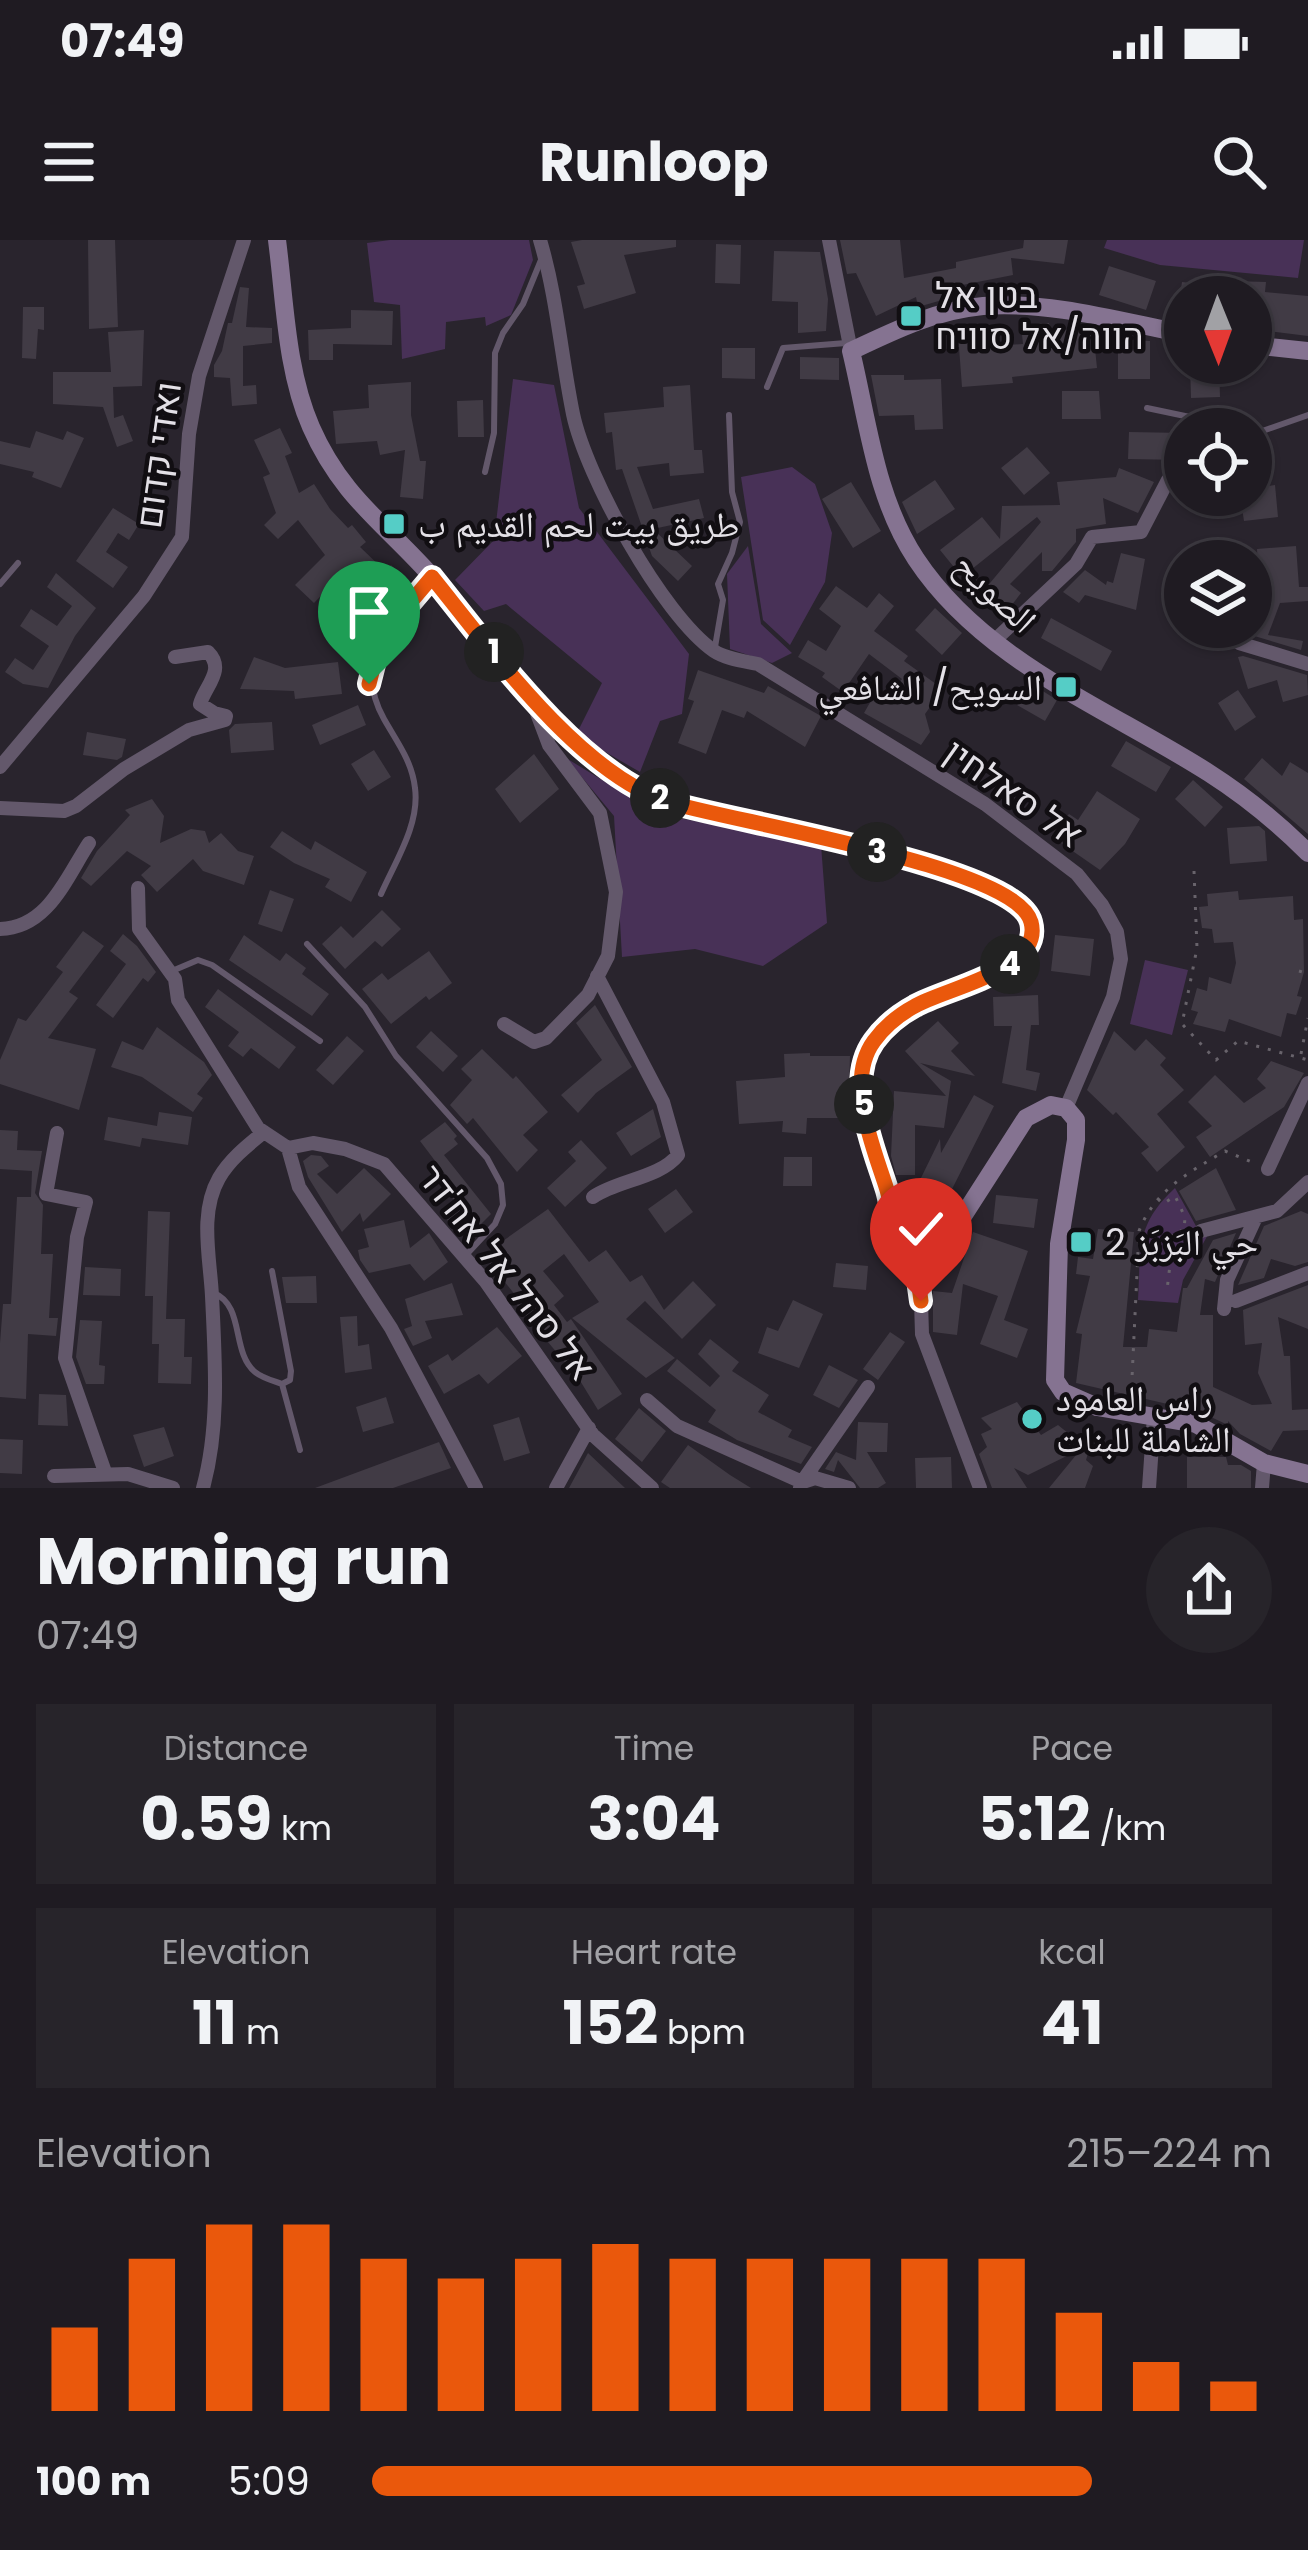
<!DOCTYPE html>
<html lang="en">
<head>
<meta charset="utf-8">
<style>
	body { margin:0; font-family:Poppins,"Noto Naskh Arabic",Heebo,sans-serif; background:#27242a; color:#f1f3f6; height:100vh; display:flex; flex-direction:column; font-size:45px; white-space:nowrap }
	* { box-sizing:border-box; margin:0 }
	p { font-size:39px; color:#a1a1a5 }
	.icon { flex:none; width:66px; height:66px; fill:none; stroke:currentColor; stroke-width:2; stroke-linecap:round; stroke-linejoin:round }
	.map { position:relative; height:1248px; overflow:hidden }
	.side { display:flex; flex-direction:column; background:#1f1b22; flex:1 }
	.side>* { flex:none }
	.needle { width:78px; rotate:179deg }
	.tools { position:absolute; left:1164px; top:36px; display:grid; gap:24px }
	.tools a { display:grid; place-items:center; width:108px; height:108px; border-radius:50%; background:#1f1b22; box-shadow:0 3px 9px #0004,0 0 0 3px #3c3940; font-size:60px }
	.pin { position:absolute; display:grid; place-items:center; width:102px; height:102px; color:#fff; margin:-123px -51px; border-radius:50% 50% 50% 0; rotate:-45deg; box-shadow:0 0 12px #0007 }
	.pin .icon { rotate:45deg }
	.km { position:absolute; width:60px; height:60px; margin:-30px; border-radius:50%; background:#222; color:#fff; font-size:33px; line-height:60px; text-align:center }
	.round { display:grid; place-items:center; flex:none; width:126px; height:126px; border-radius:63px; background:#27242a }
	.summary { display:flex; align-items:center; justify-content:space-between; height:204px; padding:0 36px }
	h1 { font-size:66px; font-weight:700; line-height:90px }
	.stats { display:grid; grid-template-columns:repeat(3,1fr); gap:18px; height:204px; padding:12px 36px }
	.stats div { display:grid; align-content:center; border-radius:0px; background:#27242a; text-align:center }
	.stats b { font-size:60px; font-weight:700 }
	.stats small { font-size:33px; font-weight:400 }
	.stats p { font-size:33px }
	.chart { height:336px; padding:24px 36px }
	.chart p { display:flex; justify-content:space-between }
	.chart svg { width:100%; height:216px; margin-top:12px; stroke:#ea580c; stroke-width:6 }
	ul { padding:0 36px; list-style:none; font-size:39px }
	li { display:grid; grid-template-columns:192px 144px 1fr; align-items:center; height:90px }
	li i { height:30px; border-radius:15px; background:#ea580c }
	.status { display:flex; justify-content:space-between; align-items:center; height:84px; padding:0 60px; background:#1f1b22; direction:ltr }
	.status svg { height:33px; fill:currentColor }
	header { display:flex; justify-content:space-between; align-items:center; height:156px; padding:0 36px; background:#1f1b22; font-size:54px; font-weight:700 }
	.map>svg:first-child { display:block }
	.green { fill:#483157 }
	.building { fill:#413b45 }
	.lines { fill:none; stroke-linecap:round; stroke-linejoin:round }
	.path { stroke:#68636b; stroke-width:3; stroke-dasharray:3 9; stroke-linecap:butt }
	.lane { stroke:#63586b; stroke-width:6 }
	.street { stroke:#63586b; stroke-width:14 }
	.secondary { stroke:#857391; stroke-width:18 }
	.route-casing { stroke:#fff; stroke-width:24 }
	.route { stroke:#ea580c; stroke-width:15 }
	.poi-dot { fill:#55cdc6; stroke:#110e12; stroke-width:4.5 }
	.labels { text-anchor:middle; stroke-width:9; stroke-linejoin:round; paint-order:stroke }
	.poi-label { font-size:36px; fill:#e3e0e6; stroke:#110e12; text-anchor:start }
	.street-label { font-size:36px; fill:#e3e0e6; stroke:#110e12 }
</style>
</head>
<body>
<div class="status"><b>07:49</b><svg viewBox="0 0 49 12"><path d="M0 12V9h3v3zM5 12V6h3v6zM10 12V3h3v9zM15 12V0h3v12zM26 1h20v11H26zM47 4h2v5h-2z"/></svg></div>
<header><svg class="icon" aria-label="menu" viewBox="0 0 24 24"><path d="M4 6h16M4 12h16M4 18h16"/></svg>Runloop<svg class="icon" aria-label="search" viewBox="0 0 24 24"><circle cx="10" cy="10" r="6"/><path d="M15 15l6 6"/></svg></header>
<div class="map">
<svg width="1308" height="1248" viewBox="0 0 1308 1248">
	<rect width="100%" height="100%" fill="#29242d"/>
	<path class="green" d="M390 0H529L533 20 511 75 486 86 485 77 446 82 445 109 402 119 400 65 374 62 367 3Z
		M1107 0H1304L1298 38 1160 25 1104 8Z
		M513 139 554 145 579 268 689 414 682 474 660 481 640 532 576 495 602 443 506 364 484 371 455 340 494 300Z
		M792 227 815 244 832 293 825 342 790 405 763 380 741 237Z
		M748 306 761 384 792 413 772 423 730 409 727 334Z
		M566 518 658 574 821 605 827 683 763 726 695 709 622 717 614 576Z
		M1145 720 1188 730 1172 795 1130 784Z
		M1175 948 1196 986 1210 991 1183 1040 1178 1063 1138 1060C1141 1009 1135 985 1175 948Z"/>
	<path class="building" d="M88 0H115L118 87 89 89Z
		M582 0H676V7L624 15 636 53 584 69 577 46 585 44 571 2Z
		M840 0H900L904 38 956 28V22L1023 8 1024 0H1068L1064 24 1011 18 1013 35 947 48 949 58 918 67 916 57 876 76 856 33 847 34Z
		M716 4 741 5 740 44 715 43Z
		M774 11 820 12 828 59 826 91 798 93V62L772 61Z
		M1109 26 1156 41 1146 70 1099 55Z
		M1232 41 1266 42 1265 52 1308 56V96L1251 89V57H1180L1182 42 1232 48Z
		M240 47 249 48 246 87 272 88V103L243 106V146L256 145 257 164 232 166 230 138 214 137V125L222 111 228 83H232Z
		M23 67H44V90L38 89 36 119 22 118Z
		M351 70 393 71 392 105 333 104V120H309L308 90 351 88Z
		M1049 83 1050 90 1093 89 1097 128 1012 137 1013 143 962 147 959 107 939 110 936 92 979 85 982 107 1023 104 1021 85Z
		M144 90 142 146 113 147 114 178 123 175 133 201 117 207 103 167 53 164V132H111L108 92Z
		M1118 99 1150 101V139H1118Z
		M722 108H755V139L722 138Z
		M800 117 839 118V140L800 139Z
		M1190 123H1219L1220 157 1191 158Z
		M871 135H904V140L941 139 943 189 915 190 914 175 879 176Z
		M411 142V175L420 221H426L423 259 400 257 405 210 380 215 377 201 336 204 333 171 369 168 368 145Z
		M690 145 694 210H702L704 233 670 236 669 223 637 227 653 269 699 259 704 278 653 289 692 326 678 341 652 316 622 229 616 230 612 192 606 193 604 173 664 167 663 147Z
		M1062 151H1099L1101 179H1062Z
		M483 160 484 197H458L457 161Z
		M280 188 292 213 285 216 299 253 314 244 330 269 348 288 352 285 366 302 360 307 385 331 391 325 405 339 382 364 344 332 314 363 295 345 325 315 298 280 278 299 264 285 276 273 263 237 270 234 254 200Z
		M36 191 63 200 67 191 84 198 61 248 32 237 34 232 0 224V201L30 208Z
		M1129 192 1184 193 1183 220 1128 219Z
		M1027 207 1050 233 1024 255 1001 228Z
		M1119 228 1154 242 1138 273 1103 258 1106 284 1076 289V302L1052 331H1042V312L1010 344 1021 353 1004 375 980 355 1041 282 1037 277 962 337 940 310 982 277 1000 299 1002 266 1060 265 1057 242 1116 237Z
		M935 240 955 269 917 294 902 262Z
		M851 242 881 291 853 308 822 259Z
		M1275 245 1278 277 1244 281 1240 255H1251V248Z
		M113 268 139 284 129 300 118 293 106 312 128 327 113 348 76 321Z
		M1296 306 1299 347H1308V361L1280 363 1268 395 1303 401 1301 410 1251 395V349H1259L1257 309Z
		M1121 313 1145 319 1136 370 1085 355 1079 363 1063 352 1085 330 1106 345 1107 341 1113 343Z
		M56 333 96 368 75 396 48 448 23 444 5 432 15 418 33 430 49 406 20 386 31 369 57 386 72 366 47 347Z
		M836 346 867 368 879 353 894 366 874 391 908 416 904 421 943 449 925 474 930 492 921 505 864 473 872 459 889 456 902 439 869 414 843 452 822 437 825 433 798 417 808 400 826 411 841 386 819 369Z
		M935 368 962 393 942 415 915 390Z
		M1051 378 1112 411 1101 431 1041 398Z
		M1243 416 1307 435 1308 455 1283 462 1277 440 1248 449 1238 417Z
		M254 417 285 428 338 422 342 454 295 459 294 451 240 449Z
		M698 430 764 453 768 446 821 476 805 507 747 471 744 478 722 470 706 514 678 503 694 461 688 459Z
		M1030 443 1057 460 1045 481 1017 465Z
		M1238 450 1256 477 1235 491 1218 463Z
		M358 465 366 485 320 505 312 485Z
		M272 482 274 510 231 513 229 490 235 484Z
		M87 492 126 499 122 517 117 520 83 515Z
		M1126 501 1171 527 1156 552 1111 526Z
		M374 510 391 537 368 551 351 524Z
		M534 514 559 549 520 583 495 549Z
		M1262 518 1282 536 1290 522 1308 533V594L1244 539Z
		M1193 540 1223 567 1205 587 1175 559Z
		M1097 551 1140 579 1125 604 1100 630 1051 596 1069 574 1078 580Z
		M152 559 164 576 160 603 191 589 205 591 209 603 221 593 238 611 254 616 244 645 203 631 193 619 157 652 141 635 151 626 127 611 91 646 81 638 97 611 130 575 125 570Z
		M1259 586 1265 591 1267 621 1230 624 1227 588Z
		M282 591 311 610 315 601 367 632 351 662 325 647 330 639 294 623 270 607Z
		M270 650 294 659 282 692 258 684Z
		M1238 651 1239 660 1293 656 1294 680 1303 679 1304 732 1297 756 1302 757 1296 775 1287 773 1281 797 1229 779 1225 792 1193 784 1198 772 1191 770 1197 748 1207 751 1209 737 1231 744 1236 723 1233 702 1214 703 1212 689 1202 688 1199 667 1208 666 1207 654Z
		M382 670 401 689 382 707 375 701 345 729 322 704 341 686 353 698Z
		M83 691 104 706 69 752 78 758 48 798 96 809 79 870 0 844V820L18 778 26 781 63 732 56 727Z
		M123 694 137 706 156 732 148 742 143 738 113 778 96 765 126 724 110 711Z
		M244 695 280 721 286 713 306 728 302 734 329 754 312 776 229 720Z
		M1055 695 1094 699 1090 736 1051 731Z
		M429 711 452 743 429 760 426 756 391 784 362 749 382 733 388 740Z
		M218 749 296 807 279 829 251 808 243 817 228 806 239 792 205 767Z
		M1038 755 1039 785H1031L1026 830 1040 833 1036 851 1002 843 1012 786H994L993 757Z
		M595 765 632 827 596 853 578 873 561 855 602 820 576 783Z
		M938 781 959 803 951 811 975 836 920 823 951 841 944 888 915 885V935H896L891 916 894 851 946 856 905 811Z
		M157 787 204 822 212 835 197 854 203 858 193 872 142 837 111 827 122 801 143 810Z
		M431 791 458 816 443 832 416 807Z
		M1114 791 1135 811 1146 799 1166 818 1160 825 1184 850 1157 874 1185 907 1157 932 1141 913 1149 907 1116 872 1113 875 1087 850Z
		M347 796 364 811 333 845 316 830Z
		M482 809 513 839 516 836 548 872 523 895 538 910 517 932 473 878 467 884 450 865 472 840 461 829Z
		M810 813V816H850L849 851H844L843 878H807L806 894 782 892 783 881 739 884 736 841 785 837 784 814Z
		M1271 821 1304 833 1284 867 1210 917 1196 897 1212 886 1188 862 1215 835 1244 863 1266 848 1257 839Z
		M974 855 994 866 948 957 919 942 940 899 941 913Z
		M653 869 661 897 631 916 616 893Z
		M159 872 192 877 188 905 142 898 140 907 104 900 108 877 157 886Z
		M445 882 457 896 454 899 458 904 444 915 491 974 476 989 470 982 459 993 442 974 456 962 440 945 448 938 420 901Z
		M0 890 18 891 17 910 42 911 35 953 43 965 41 1014H53L49 1078H58L56 1096 28 1094 26 1159 0 1157V1103L3 1064H11L17 957H31L32 931 0 929Z
		M581 900 607 928 565 967 547 948 576 921 568 912Z
		M311 915 321 916 329 926 317 934 337 954 364 928 391 954 363 982 360 973 342 992 308 937 303 921Z
		M784 917H812V946H783Z
		M1216 928 1236 970 1196 981 1179 951Z
		M676 949 693 972 665 993 648 969Z
		M996 955 1038 959 1034 988 993 983Z
		M548 969 589 1022 606 1010 630 1042 642 1035 664 1070 693 1041 716 1065 682 1099 645 1061 626 1079 675 1118 646 1138 572 1078 599 1062 564 1014 543 1031 564 1056 554 1065 567 1082 571 1079 622 1154 598 1170 579 1139 516 1064 520 1061 483 1015Z
		M148 971 170 972 166 1079H185L184 1117H192L191 1144 158 1143 159 1104H152L153 1056H145Z
		M1301 971 1308 974V1022L1295 1026 1271 1019 1264 1038 1238 1045 1264 986Z
		M404 980 410 1008 429 993 448 1022 424 1041 410 1024 369 1033 360 1020 358 1010 369 1007 364 989Z
		M1098 989 1134 992 1123 1107H1147L1149 1089 1177 1092 1183 1048H1187L1213 1000 1236 993 1215 1042 1205 1039 1200 1075H1213V1147L1252 1165 1272 1164 1258 1133 1262 1103 1245 1105 1243 1070 1308 1045V1089L1278 1077 1284 1116H1290L1292 1170 1308 1169V1190L1283 1191 1271 1211 1240 1194 1228 1181V1185L1198 1171 1076 1143 1082 1094 1076 1093 1090 1036 1076 1034 1078 1017 1093 1019Z
		M973 992 1028 1011 1004 1080 1028 1089 1017 1118 980 1104 998 1056 963 1044 957 1095 933 1092V1051L952 1053Z
		M836 1023 868 1026 866 1050 833 1047Z
		M85 1027 121 1029 120 1056 83 1055Z
		M316 1036 317 1063H286L282 1037Z
		M452 1043 463 1075 425 1081 432 1098 413 1106 404 1089 412 1086 405 1059Z
		M793 1060 823 1074 799 1128 758 1113 767 1087 778 1091Z
		M357 1076 358 1106 369 1104 372 1129 345 1133 340 1077Z
		M80 1080 102 1081 99 1125 105 1126 104 1144H86L76 1117Z
		M497 1087 522 1116 488 1144 479 1134 444 1154 428 1126 448 1114 452 1121Z
		M890 1092 905 1102 878 1140 863 1129Z
		M710 1099 739 1122 732 1131 769 1155 758 1172 792 1190 788 1197 812 1207 801 1224 737 1200 708 1182 716 1170 667 1131 677 1119 710 1147 720 1136 698 1114Z
		M829 1125 858 1140 839 1168 813 1155Z
		M39 1154 66 1155 68 1186 38 1185Z
		M386 1157 394 1183 363 1192 356 1167Z
		M1017 1162 1041 1195 1058 1185 1084 1206 1094 1194 1086 1220 1093 1226 1085 1248H1049L1081 1209 1028 1235 1014 1228 1027 1248H992L979 1214 987 1207 981 1194 992 1189 981 1178Z
		M639 1168 666 1191 642 1222 615 1199Z
		M519 1177 530 1213 504 1221 493 1185Z
		M858 1182 888 1183 887 1212H867L886 1243 878 1248H860L838 1220 834 1232 825 1229 836 1212 856 1220Z
		M164 1187 174 1216 144 1227 133 1195Z
		M0 1199 23 1200 22 1234 0 1233Z
		M439 1202 451 1228 393 1248H315Z
		M688 1205 730 1235 751 1248H670L661 1242Z
		M588 1213 625 1248H569Z
		M951 1217 952 1248H916L915 1218Z
		M1187 1217H1226L1228 1225H1241L1251 1231V1248H1187Z"/>
	<g class="lines">
		<path class="path" d="M1194 631 1197 708 1182 784 1216 820 1238 801 1308 820
			M1299 731 1308 734
			M1301 814 1308 778
			M1158 959 1163 964 1175 956 1185 977 1184 991H1174L1167 1050
			M1131 1159 1139 991C1155 950 1188 933 1225 911L1254 923"/>
		<path class="lane" d="M767 147 783 108 846 103
			M1147 168 1204 180 1223 189
			M1251 195 1308 175
			M485 232 494 193 495 113 503 93 523 64 541 20
			M0 344 18 323
			M715 407 723 360 718 344 732 313 740 282 732 252 729 175
			M381 654C395 622 420 584 415 548 412 521 397 502 384 479 351 420 392 384 429 340
			M307 704 365 767 396 816 487 918 501 944 503 965 495 984 467 1014
			M172 731 198 720 212 725 320 801
			M214 1053C245 1066 231 1112 255 1132 262 1138 274 1141 282 1144L290 1140 291 1131 272 1031
			M282 1144 300 1210"/>
		<path class="street" d="M540 0C557 57 561 115 573 174 586 236 662 375 714 411 726 419 744 421 758 424L985 564 1077 634 1102 665 1117 692 1121 719 1113 757 1066 868
			M829 0 851 111
			M995 400 1076 324 1092 297 1141 292 1168 240 1185 236
			M1239 403 1308 424
			M0 527 144 356 182 297 189 194 199 136 244 0
			M0 568 64 571 76 566 124 529 189 490 225 480 226 476 214 473 200 464C205 446 226 430 208 412L175 417
			M138 648 139 689 175 739 178 760 258 888 288 908 299 947 391 1088 476 1248
			M0 689C48 688 66 638 89 603
			M504 784 534 802 546 798 588 755 608 716 616 652 600 573 549 505 535 468
			M57 893 46 954 86 962 77 997 65 1118 105 1232
			M288 908 313 903 345 909 384 924 486 1042 593 1195 652 1248
			M1268 929 1308 843
			M593 957C618 940 660 938 678 915L663 862 597 736
			M1201 991 1277 971 1308 942
			M913 1011 921 1061 922 1094 980 1248
			M1236 1061 1308 1033
			M1224 1069 1227 1040 1256 977
			M647 1160 677 1186 802 1242 800 1248
			M54 1236 128 1234 173 1248
			M802 1242 868 1147
			M803 1242 815 1238 849 1248
			M203 1248C220 1186 215 1120 212 1056 210 1017 199 973 219 938 230 919 248 905 264 892
			M556 1248 589 1188
			M1149 1248 1154 1176
			M1262 1248 1264 1223"/>
		<path class="secondary" d="M277 0C285 61 286 130 311 187 342 258 387 285 435 340 497 414 574 532 668 561 745 585 827 598 905 619 942 629 994 640 1022 667 1073 719 944 750 916 765 899 774 878 790 870 807 852 847 870 892 881 931 890 963 894 998 923 1018L940 1012 1026 878 1051 865 1066 868 1076 880V900L1059 1004 1055 1140 1063 1152 1097 1167 1196 1184 1264 1223 1308 1234
			M1185 94C1119 81 1050 61 983 66 936 70 893 91 851 111 868 181 875 257 916 319 984 422 1109 469 1209 533 1245 556 1278 583 1308 613
			M1251 105 1308 111"/>
	</g>
	<g class="lines">
		<g class="route-casing">
			<path id="route" d="M369 444 381 397 432 337C491 410 577 530 665 561 725 581 1016 625 1031 682 1044 730 946 748 915 766 900 774 885 786 874 801 844 842 874 908 887 950 891 964 893 981 899 994 904 1003 911 1007 914 1017 917 1031 919 1047 921 1061"/>
		</g>
		<use href="#route" class="route"/>
	</g>
	<g class="poi-dot">
		<rect x="899" y="64" width="24" height="24" rx="6"/>
		<rect x="382" y="272" width="24" height="24" rx="6"/>
		<rect x="1054" y="435" width="24" height="24" rx="6"/>
		<rect x="1069" y="990" width="24" height="24" rx="6"/>
		<circle cx="1032" cy="1179" r="12"/>
	</g>
	<g class="labels">
		<g class="poi-label">
			<text x="935" y="68">בטן אל<tspan x="935" dy="41">הווה/אל סוויח</tspan></text>
			<text x="418" y="297">طريق بيت لحم القديم ب</text>
			<text x="1042" y="460" text-anchor="end">السويح/ الشافعي</text>
			<text x="1105" y="1015">حي البَزبَز 2</text>
			<text x="1056" y="1171">راس العامود<tspan x="1056" dy="41">الشاملة للبنات</tspan></text>
		</g>
		<g class="street-label">
			<text transform="translate(158 215) rotate(-82)" y="13">ואדי קדום</text>
			<text transform="translate(996 352) rotate(44)" y="13">الصويح</text>
			<text transform="translate(1014 553) rotate(35)" y="13">אל סאלחין</text>
			<text transform="translate(507 1032) rotate(52)" y="13">אל סהל אל אח'דר</text>
		</g>
	</g>
</svg>
<div class="tools">
<a><svg class="needle" viewBox="-14 -14 28 28"><path d="M0-13l5 13h-10z" fill="#e53935"/><path d="M0 13l5-13h-10z" fill="#a1a1a5"/></svg></a>
<a><svg class="icon" aria-label="locate" viewBox="0 0 24 24"><circle cx="12" cy="12" r="6"/><path d="M12 2v4M12 18v4M2 12h4M18 12h4"/></svg></a>
<a><svg class="icon" aria-label="layers" viewBox="0 0 24 24"><path d="M12 4l9 5-9 5-9-5zM3 14l9 5 9-5"/></svg></a>
</div>
<div class="pin" style="left:369px;top:444px;background:#1e9e55"><svg class="icon" aria-label="arrive" viewBox="0 0 24 24"><path d="M6 21V4h12l-3 4 3 4H6"/></svg></div>
<div class="pin" style="left:921px;top:1061px;background:#d93025"><svg class="icon" aria-label="check" viewBox="0 0 24 24"><path d="M5 12l5 5 9-10"/></svg></div>
<b class="km" style="left:494px;top:412px">1</b>
<b class="km" style="left:660px;top:558px">2</b>
<b class="km" style="left:877px;top:612px">3</b>
<b class="km" style="left:1010px;top:724px">4</b>
<b class="km" style="left:864px;top:864px">5</b>
</div>
<section class="side">
<div class="summary"><div><h1>Morning run</h1><p>07:49</p></div><a class="round"><svg class="icon" aria-label="share" viewBox="0 0 24 24"><path d="M12 15V3M7 8l5-5 5 5M5 13v7h14v-7"/></svg></a></div>
<div class="stats">
<div><p>Distance</p><b>0.59<small> km</small></b></div>
<div><p>Time</p><b>3:04</b></div>
<div><p>Pace</p><b>5:12<small> /km</small></b></div>
</div>
<div class="stats">
<div><p>Elevation</p><b>11<small> m</small></b></div>
<div><p>Heart rate</p><b>152<small> bpm</small></b></div>
<div><p>kcal</p><b>41</b></div>
</div>
<div class="chart"><p><span>Elevation</span>215–224 m</p>
<svg viewBox="0 0 160 44" preserveAspectRatio="none"><path d="M5 44V27M15 44V13M25 44V6M35 44V6M45 44V13M55 44V17M65 44V13M75 44V10M85 44V13M95 44V13M105 44V13M115 44V13M125 44V13M135 44V24M145 44V34M155 44V38"/></svg>
</div>
<ul>
<li><b>100 m</b>5:09<i style="width:80%"></i></li>
</ul>
</section>
</body>
</html>
